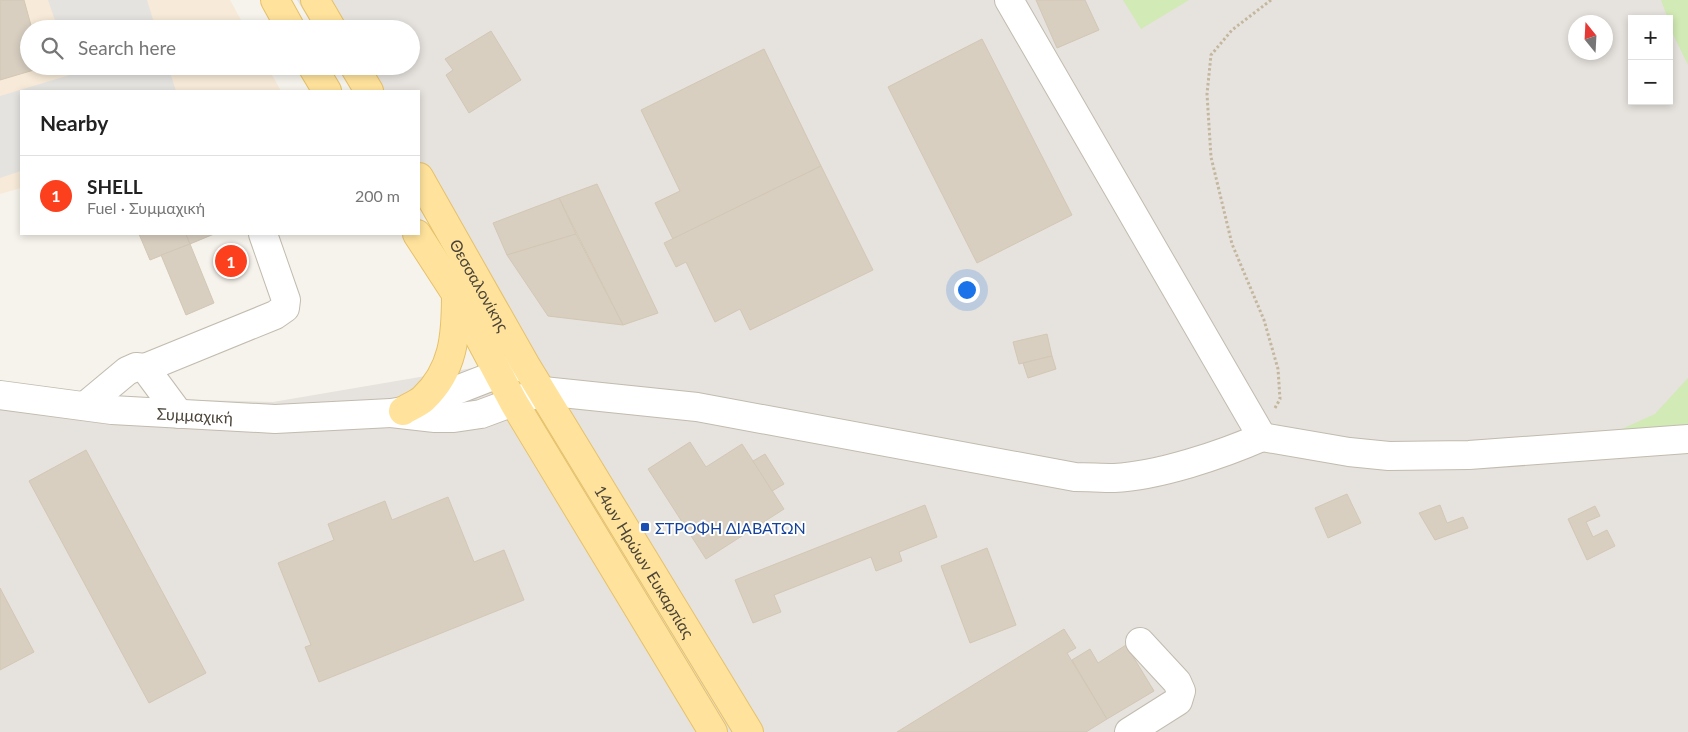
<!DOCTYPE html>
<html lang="en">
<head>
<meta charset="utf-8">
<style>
	body { margin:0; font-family:Lato,sans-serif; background:#f2f2f2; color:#222 }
	.controls { position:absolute; right:15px; top:15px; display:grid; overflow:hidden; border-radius:0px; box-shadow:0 2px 8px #0003 }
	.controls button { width:45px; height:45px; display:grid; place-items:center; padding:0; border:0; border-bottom:1px solid #e0e0e0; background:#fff; color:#222; font:25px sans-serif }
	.compass { position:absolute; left:1568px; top:15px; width:45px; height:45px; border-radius:50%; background:#fff; box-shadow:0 2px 8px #0003; rotate:342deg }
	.you { position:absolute; left:966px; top:289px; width:18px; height:18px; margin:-12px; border:4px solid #fff; border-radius:50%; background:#1a73e8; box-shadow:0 0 0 8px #1a73e833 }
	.badge { display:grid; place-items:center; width:32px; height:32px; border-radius:50%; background:#fc3f1d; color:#fff; font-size:16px; font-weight:700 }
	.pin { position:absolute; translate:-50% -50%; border:2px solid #fff; box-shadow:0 1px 5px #0006 }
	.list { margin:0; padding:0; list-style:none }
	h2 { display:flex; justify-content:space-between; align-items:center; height:65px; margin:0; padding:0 20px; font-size:21px }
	h2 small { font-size:16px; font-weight:400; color:#767676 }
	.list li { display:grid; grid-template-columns:32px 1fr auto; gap:15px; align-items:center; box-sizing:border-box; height:80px; padding:0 20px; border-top:1px solid #e0e0e0 }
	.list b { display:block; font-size:19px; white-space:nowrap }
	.list p { margin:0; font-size:16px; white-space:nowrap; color:#767676 }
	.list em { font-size:16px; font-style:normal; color:#767676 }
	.icon { flex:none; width:28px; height:28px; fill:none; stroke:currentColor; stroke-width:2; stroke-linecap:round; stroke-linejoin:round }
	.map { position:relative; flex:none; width:1688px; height:732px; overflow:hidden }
	.search { position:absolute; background:#fff; box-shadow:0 2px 8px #0003; left:20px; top:20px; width:400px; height:55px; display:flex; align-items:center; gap:12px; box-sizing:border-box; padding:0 18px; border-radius:28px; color:#767676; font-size:19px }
	.panel { position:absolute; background:#fff; box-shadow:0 2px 8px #0003; left:20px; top:90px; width:400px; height:145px; border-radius:0px }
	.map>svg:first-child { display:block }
	.commercial { fill:#f7ead8 }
	.industrial { fill:#e6e2dd; fill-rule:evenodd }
	.green { fill:#d2eab5 }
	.parking { fill:#e5e3e0 }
	.building { fill:#d8cfc1; stroke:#d3c7b4 }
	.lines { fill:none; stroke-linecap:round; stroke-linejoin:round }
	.minor-casing { stroke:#c2bbae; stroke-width:30 }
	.major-casing { stroke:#e6c16a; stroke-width:30 }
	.path { stroke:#c4b79f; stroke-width:3; stroke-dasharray:2.5 2.5; stroke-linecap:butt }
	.minor { stroke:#fff; stroke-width:28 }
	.major { stroke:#ffe39c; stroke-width:28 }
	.transit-dot { fill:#1a4fb4; stroke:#fff; stroke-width:2 }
	.labels { text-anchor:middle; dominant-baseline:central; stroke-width:4; stroke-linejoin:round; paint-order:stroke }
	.street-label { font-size:16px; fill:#4b4439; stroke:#fff }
	.transit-label { font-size:16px; fill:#164399; stroke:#fff; text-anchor:start }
</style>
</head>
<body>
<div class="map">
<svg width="1688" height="732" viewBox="0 0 1688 732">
	<rect width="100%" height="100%" fill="#f6f3ec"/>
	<path class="commercial" d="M0,0H230L246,29H29V66H267L281,91H21V188L0,194Z"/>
	<path class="industrial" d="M297,0H1688V732H0V398H130L273,402L502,363L419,198V91H355L338,66H411V29H315ZM1632,19H1669V101H1632ZM1576,22H1606V52H1576Z"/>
	<g class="green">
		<path d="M1123,0H1189L1141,29Z"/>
		<path d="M1661,0H1688V65L1672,32L1669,19H1668Z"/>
		<path d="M1688,378V437L1584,446L1655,414Z"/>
	</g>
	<g class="parking">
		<path d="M48,0H147L156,29H58Z"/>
		<path d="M71,66H168L176,91H21V171L0,178V96L73,74Z"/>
	</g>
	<g class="building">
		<path d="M0,0H24L32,29H29V66L44,67L0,80Z"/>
		<path d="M1036,0H1085L1099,30L1057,48Z"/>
		<path d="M491,31L521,80L469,113L446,75L453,70L445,59Z"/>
		<path d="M982,39L1072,215L977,263L888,87Z"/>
		<path d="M764,49L821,166L673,239L655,203L680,191L641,110Z"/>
		<path d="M821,166L873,270L750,330L740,309L715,322L686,262L676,267L664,243Z"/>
		<path d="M597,184L658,313L623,325L559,198Z"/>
		<path d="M559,198L576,234L507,255L493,223Z"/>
		<path d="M139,234H186L190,244L150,260Z"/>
		<path d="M186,234H214L190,244Z"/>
		<path d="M576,234L623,325L548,316L507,255Z"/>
		<path d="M190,244L214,303L186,315L161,255Z"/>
		<path d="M1047,334L1052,356L1019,364L1013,342Z"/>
		<path d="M1052,356L1056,369L1028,378L1023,363Z"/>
		<path d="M690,442L706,467L742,444L784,509L706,559L648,469Z"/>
		<path d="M86,450L206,673L149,703L29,481Z"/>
		<path d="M765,454L784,484L772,491L753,461Z"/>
		<path d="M1347,494L1361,523L1328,538L1315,508Z"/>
		<path d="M448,497L474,562L504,550L524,600L319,682L305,647L311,645L278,563L334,540L328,524L385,501L392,520Z"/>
		<path d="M925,505L937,537L899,552L902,561L876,571L871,557L774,595L781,612L753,623L735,580Z"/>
		<path d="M1440,505L1447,523L1463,517L1468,528L1435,540L1419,513Z"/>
		<path d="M1595,506L1600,516L1586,522L1593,537L1607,530L1615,546L1587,560L1568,519Z"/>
		<path d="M987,548L1016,625L970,643L941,566Z"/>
		<path d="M0,588L34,652L0,670Z"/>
		<path d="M1064,629L1076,648L1067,653L1107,719L1086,732H897Z"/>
		<path d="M1126,645L1154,691L1107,719L1072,660L1090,649L1098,663Z"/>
	</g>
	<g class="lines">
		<defs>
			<g id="minor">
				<path d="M145,368L275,315L285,308L286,300L263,234"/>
				<path id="s1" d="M0,395L112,410L275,419L391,413L403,411L521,365"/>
				<path d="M85,406L127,371L136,367L145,368L179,414"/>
				<path d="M391,413L435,418H454L481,414L543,391L697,407L1075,477C1088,477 1101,478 1114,478C1158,476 1221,455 1262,437L1009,0"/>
				<path d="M1262,437L1349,452L1389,456L1469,455L1688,439"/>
				<path d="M1129,732L1178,701L1181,691L1177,682L1140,642"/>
			</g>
			<g id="major">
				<path d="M275,0L291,29"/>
				<path d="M315,0L332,29"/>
				<path d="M312,66L327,91"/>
				<path d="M354,66L369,91"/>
				<path id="s2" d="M419,177L525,364L749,732"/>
				<path d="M417,234L456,294L514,403L713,732"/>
				<path d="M403,411C409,407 417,404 423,399C454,370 456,335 456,295"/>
			</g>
		</defs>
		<use href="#minor" class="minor-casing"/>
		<use href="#major" class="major-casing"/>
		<path class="path" d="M1271,0L1232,30L1211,55L1207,94L1211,157L1232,244L1264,320L1278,369L1280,399L1275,408"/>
		<use href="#minor" class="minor"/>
		<use href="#major" class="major"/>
	</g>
	<rect class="transit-dot" x="640" y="522" width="10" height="10" rx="2.5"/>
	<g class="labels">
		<g class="street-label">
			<text stroke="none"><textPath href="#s2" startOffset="124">Θεσσαλονίκης</textPath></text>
			<text stroke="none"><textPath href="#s1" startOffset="196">Συμμαχική</textPath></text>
			<text stroke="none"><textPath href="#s2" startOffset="446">14ων Ηρώων Ευκαρπίας</textPath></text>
		</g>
		<g class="transit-label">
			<text x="655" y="527">ΣΤΡΟΦΗ ΔΙΑΒΑΤΩΝ</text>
		</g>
	</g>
</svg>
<div class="controls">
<button>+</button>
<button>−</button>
</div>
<svg class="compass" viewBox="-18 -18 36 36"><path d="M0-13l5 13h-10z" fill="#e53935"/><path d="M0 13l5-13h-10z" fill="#767676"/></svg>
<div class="you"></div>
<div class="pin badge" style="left:231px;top:261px">1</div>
<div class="search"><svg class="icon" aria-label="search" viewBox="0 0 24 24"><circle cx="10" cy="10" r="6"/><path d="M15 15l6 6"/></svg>Search here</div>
<section class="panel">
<h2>Nearby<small></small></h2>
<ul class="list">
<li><span class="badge">1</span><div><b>SHELL</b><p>Fuel · Συμμαχική</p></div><em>200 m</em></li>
</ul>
</section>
</div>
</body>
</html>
